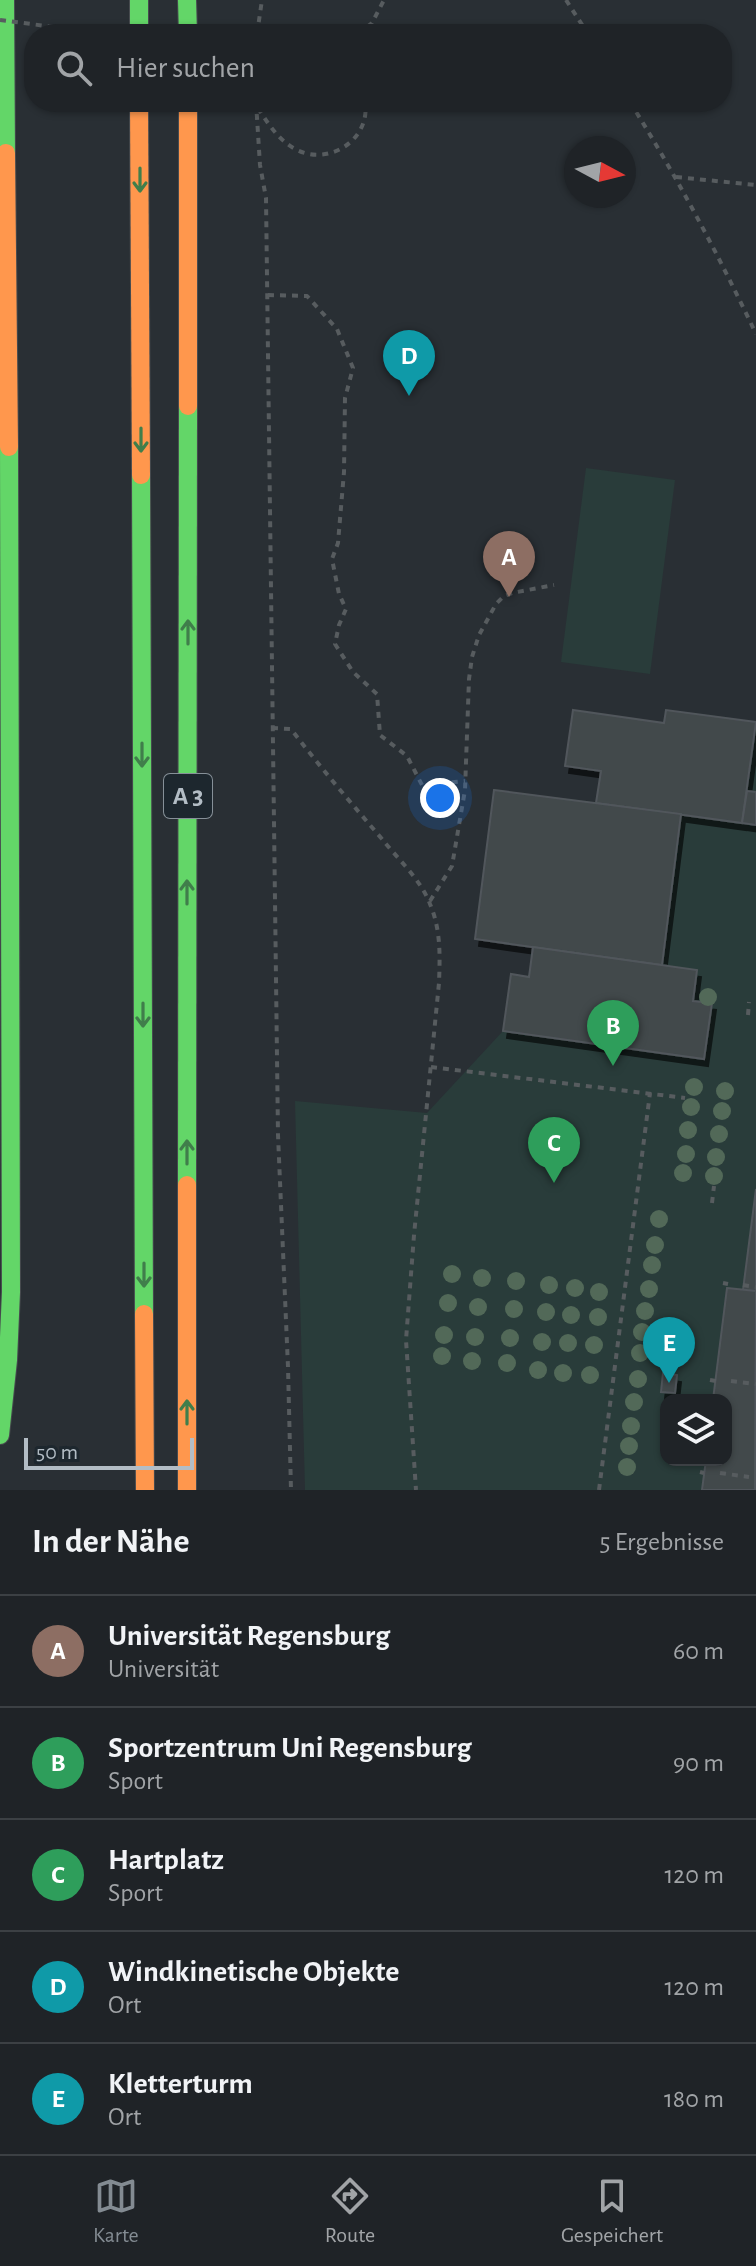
<!DOCTYPE html>
<html lang="de">
<head>
<meta charset="utf-8">
<style>
	body { margin:0; font-family:"Alegreya Sans",sans-serif; background:#272b2f; color:#f1f3f6 }
	.controls { position:absolute; right:24px; bottom:24px; display:grid; overflow:hidden; border-radius:16px; box-shadow:0 2px 6px #0004 }
	.controls button { width:72px; height:72px; display:grid; place-items:center; padding:0; border:0; border-bottom:2px solid #3c4044; background:#1f2327; color:#f1f3f6; font:40px sans-serif }
	.compass { position:absolute; left:564px; top:136px; width:72px; height:72px; border-radius:50%; background:#1f2327; box-shadow:0 2px 6px #0004; rotate:97deg }
	.scale { position:absolute; left:24px; bottom:20px; width:170px; box-sizing:border-box; padding-left:8px; border:4px solid #b3bdc5; border-top:0; font-size:22px; line-height:28px; white-space:nowrap; color:#b3bdc5; -webkit-text-stroke:6px #1d272e; paint-order:stroke }
	.you { position:absolute; left:440px; top:798px; width:28px; height:28px; margin:-20px; border:6px solid #fff; border-radius:50%; background:#1a73e8; box-shadow:0 0 0 12px #1a73e833 }
	.badge { display:grid; place-items:center; width:52px; height:52px; border-radius:50%; background:#838b92; color:#fff; font-size:26px; font-weight:700 }
	.pin { position:absolute; translate:-50% -66px; filter:drop-shadow(0 2px 4px #0008) }
	.pin::after { content:''; position:absolute; top:42px; width:28px; height:24px; background:inherit; clip-path:polygon(0 0,100% 0,50% 100%) }
	.list { margin:0; padding:0; list-style:none }
	h2 { display:flex; justify-content:space-between; align-items:center; height:104px; margin:0; padding:0 32px; font-size:34px }
	h2 small { font-size:26px; font-weight:400; color:#a1a4a7 }
	.list li { display:grid; grid-template-columns:52px 1fr auto; gap:24px; align-items:center; box-sizing:border-box; height:112px; padding:0 32px; border-top:2px solid #3c4044 }
	.list b { display:block; font-size:30px; white-space:nowrap }
	.list p { margin:0; font-size:26px; white-space:nowrap; color:#a1a4a7 }
	.list em { font-size:26px; font-style:normal; color:#a1a4a7 }
	.icon { flex:none; width:44px; height:44px; fill:none; stroke:currentColor; stroke-width:2; stroke-linecap:round; stroke-linejoin:round }
	.map { position:relative; flex:none; width:756px; height:1490px; overflow:hidden }
	.search { position:absolute; background:#1f2327; box-shadow:0 2px 6px #0004; left:24px; right:24px; top:24px; height:88px; display:flex; align-items:center; gap:20px; box-sizing:border-box; padding:0 28px; border-radius:32px; color:#a1a4a7; font-size:30px }
	.sheet { height:664px; background:#1f2327 }
	nav { display:flex; justify-content:space-around; align-items:center; box-sizing:border-box; height:112px; border-top:2px solid #3c4044; background:#1f2327; font-size:22px; color:#a1a4a7 }
	nav a { display:grid; justify-items:center; gap:4px }
	nav .on { color:#838b92 }
	.map>svg:first-child { display:block }
	.park { fill:#293c3a; fill-rule:evenodd }
	.building { fill:#42484c; stroke:#51575b; stroke-width:2; filter:url(#shadow) }
	.lines { fill:none; stroke-linecap:round; stroke-linejoin:round }
	.fast-casing { stroke:#474b4f; stroke-width:20 }
	.slow-casing { stroke:#474b4f; stroke-width:20 }
	.path { stroke:#575c5f; stroke-width:4; stroke-dasharray:6 6; stroke-linecap:butt }
	.fast { stroke:#63d668; stroke-width:18 }
	.slow { stroke:#ff974d; stroke-width:18 }
	.path-bridge { stroke:#575c5f; stroke-width:4; stroke-dasharray:6 6; stroke-linecap:butt }
	.tree { fill:#526958 }
	.oneway { stroke:#407e4b }
	.labels { text-anchor:middle; dominant-baseline:central; stroke-width:6; stroke-linejoin:round; paint-order:stroke }
	.shield { fill:#1d272e; stroke:#869098; stroke-width:2 }
	.shield-label { font-size:26px; font-weight:bold; fill:#b3bdc5 }
</style>
</head>
<body>
<div class="map">
<svg width="756" height="1490" viewBox="0 0 756 1490">
	<defs>
		<filter id="shadow"><feDropShadow dx="4" dy="7" stdDeviation="0" flood-color="#0009"/></filter>
	</defs>
	<rect width="100%" height="100%" fill="#292f34"/>
	<g class="park">
		<path d="M586,468L675,480L650,674L561,662Z"/>
		<path d="M573,710L663,723L666,710L756,722V1490H305L295,1101L427,1113L503,1031L511,974L529,977L533,947L475,939L494,790L596,803L601,771ZM666,1400H726V1460H666Z"/>
	</g>
	<g class="building">
		<path d="M573,710L664,723L666,710L756,722L742,823L596,803L601,771L565,766Z"/>
		<path d="M494,790L681,814L662,965L475,939Z"/>
		<path d="M747,791L756,792V825L742,823Z"/>
		<path d="M533,947L697,970L693,1001L712,1003L704,1059L503,1031L511,974L529,977Z"/>
		<path d="M756,1189V1424L748,1490H718L721,1460H726V1422Z"/>
		<path d="M727,1288L756,1291L755,1490H702L706,1460H726V1400H713Z"/>
		<path d="M663,1373L677,1375L675,1393L661,1392Z"/>
	</g>
	<g class="lines">
		<defs>
			<g id="fast">
				<path d="M5,0L6,153"/>
				<path d="M139,0V34"/>
				<path d="M187,0L188,34"/>
				<path d="M141,475L144,1314"/>
				<path d="M187,1185L188,406"/>
				<path d="M0,1435L8,1360L11,1292L9,447"/>
			</g>
			<g id="slow">
				<path d="M139,102L141,475"/>
				<path d="M6,153L9,447"/>
				<path d="M188,406V102"/>
				<path d="M144,1314L145,1490"/>
				<path d="M187,1490V1185"/>
			</g>
		</defs>
		<use href="#fast" class="fast-casing"/>
		<use href="#slow" class="slow-casing"/>
		<g class="path">
			<path d="M566,0L588,34"/>
			<path d="M257,34L262,0"/>
			<path d="M358,34L372,23L384,0"/>
			<path d="M256,102L260,165L266,198L278,1135L288,1367L291,1490"/>
			<path d="M630,102C677,177 718,254 756,334"/>
			<path d="M258,108C269,125 279,141 297,150C330,166 371,139 365,102"/>
			<path d="M676,177L756,185"/>
			<path d="M268,295L307,296L337,329L353,368L345,398L344,472L338,543L332,559L339,594L346,609L339,625L335,644L353,672L377,694L380,735L407,756L422,785L465,781"/>
			<path d="M272,728L291,729C320,767 351,803 382,839C398,859 421,880 430,904C441,930 440,956 439,983L414,1235L406,1340L416,1490"/>
			<path d="M430,901L452,866L465,790L469,679L472,657L479,635L496,604L504,596L512,593L554,585"/>
			<path d="M748,1015L749,1002"/>
			<path d="M431,1067L685,1098"/>
			<path d="M712,1203L714,1186"/>
			<path d="M723,1283L728,1284"/>
			<path d="M743,1285L756,1287"/>
			<path d="M710,1380L716,1381"/>
			<path d="M731,1381L756,1384"/>
			<path d="M700,1472L704,1473"/>
			<path d="M720,1473L749,1477"/>
			<path d="M599,1490L650,1093"/>
		</g>
		<use href="#fast" class="fast"/>
		<use href="#slow" class="slow"/>
		<path class="path-bridge" d="M0,20L108,34"/>
	</g>
	<g class="tree">
		<circle cx="708" cy="997" r="9"/>
		<circle cx="694" cy="1087" r="9"/>
		<circle cx="725" cy="1091" r="9"/>
		<circle cx="691" cy="1107" r="9"/>
		<circle cx="722" cy="1111" r="9"/>
		<circle cx="688" cy="1130" r="9"/>
		<circle cx="719" cy="1134" r="9"/>
		<circle cx="686" cy="1154" r="9"/>
		<circle cx="716" cy="1157" r="9"/>
		<circle cx="683" cy="1173" r="9"/>
		<circle cx="714" cy="1176" r="9"/>
		<circle cx="659" cy="1219" r="9"/>
		<circle cx="655" cy="1245" r="9"/>
		<circle cx="652" cy="1265" r="9"/>
		<circle cx="452" cy="1274" r="9"/>
		<circle cx="482" cy="1278" r="9"/>
		<circle cx="516" cy="1281" r="9"/>
		<circle cx="549" cy="1285" r="9"/>
		<circle cx="575" cy="1288" r="9"/>
		<circle cx="649" cy="1289" r="9"/>
		<circle cx="599" cy="1292" r="9"/>
		<circle cx="448" cy="1303" r="9"/>
		<circle cx="478" cy="1307" r="9"/>
		<circle cx="514" cy="1309" r="9"/>
		<circle cx="645" cy="1311" r="9"/>
		<circle cx="546" cy="1312" r="9"/>
		<circle cx="571" cy="1315" r="9"/>
		<circle cx="598" cy="1317" r="9"/>
		<circle cx="642" cy="1332" r="9"/>
		<circle cx="444" cy="1335" r="9"/>
		<circle cx="475" cy="1337" r="9"/>
		<circle cx="510" cy="1338" r="9"/>
		<circle cx="542" cy="1342" r="9"/>
		<circle cx="568" cy="1343" r="9"/>
		<circle cx="594" cy="1345" r="9"/>
		<circle cx="640" cy="1353" r="9"/>
		<circle cx="442" cy="1356" r="9"/>
		<circle cx="472" cy="1361" r="9"/>
		<circle cx="507" cy="1363" r="9"/>
		<circle cx="538" cy="1370" r="9"/>
		<circle cx="563" cy="1373" r="9"/>
		<circle cx="590" cy="1375" r="9"/>
		<circle cx="638" cy="1379" r="9"/>
		<circle cx="634" cy="1402" r="9"/>
		<circle cx="631" cy="1426" r="9"/>
		<circle cx="629" cy="1446" r="9"/>
		<circle cx="627" cy="1467" r="9"/>
	</g>
	<defs><path id="oneway-shaft" d="M-6 0H5M1.5-3L5.5 0L1.5 3" fill="none" stroke-width="1.6" stroke-linecap="round" stroke-linejoin="round" transform="scale(2)"/></defs>
	<g class="oneway">
		<use href="#oneway-shaft" transform="translate(140 180) rotate(90)"/>
		<use href="#oneway-shaft" transform="translate(141 440) rotate(90)"/>
		<use href="#oneway-shaft" transform="translate(188 632) rotate(-90)"/>
		<use href="#oneway-shaft" transform="translate(142 755) rotate(90)"/>
		<use href="#oneway-shaft" transform="translate(187 892) rotate(-90)"/>
		<use href="#oneway-shaft" transform="translate(143 1015) rotate(90)"/>
		<use href="#oneway-shaft" transform="translate(187 1152) rotate(-90)"/>
		<use href="#oneway-shaft" transform="translate(144 1275) rotate(90)"/>
		<use href="#oneway-shaft" transform="translate(187 1412) rotate(-90)"/>
	</g>
	<g class="labels">
		<rect class="shield" x="164" y="774" width="48" height="44" rx="6"/>
		<g class="shield-label">
			<text x="188" y="796">A 3</text>
		</g>
	</g>
</svg>
<div class="controls">
<button><svg class="icon" aria-label="layers" viewBox="0 0 24 24"><path d="M12 4l9 5-9 5-9-5zM3 14l9 5 9-5"/></svg></button>
</div>
<svg class="compass" viewBox="-18 -18 36 36"><path d="M0-13l5 13h-10z" fill="#e53935"/><path d="M0 13l5-13h-10z" fill="#a1a4a7"/></svg>
<div class="scale">50 m</div>
<div class="you"></div>
<div class="pin badge" style="left:509px;top:597px;background:#8d6e63">A</div>
<div class="pin badge" style="left:613px;top:1066px;background:#2e9e5b">B</div>
<div class="pin badge" style="left:554px;top:1183px;background:#2e9e5b">C</div>
<div class="pin badge" style="left:409px;top:396px;background:#0f9aa8">D</div>
<div class="pin badge" style="left:669px;top:1383px;background:#0f9aa8">E</div>
<div class="search"><svg class="icon" aria-label="search" viewBox="0 0 24 24"><circle cx="10" cy="10" r="6"/><path d="M15 15l6 6"/></svg>Hier suchen</div>
</div>
<section class="sheet">
<h2>In der Nähe<small>5 Ergebnisse</small></h2>
<ul class="list">
<li><span class="badge" style="background:#8d6e63">A</span><div><b>Universität Regensburg</b><p>Universität</p></div><em>60 m</em></li>
<li><span class="badge" style="background:#2e9e5b">B</span><div><b>Sportzentrum Uni Regensburg</b><p>Sport</p></div><em>90 m</em></li>
<li><span class="badge" style="background:#2e9e5b">C</span><div><b>Hartplatz</b><p>Sport</p></div><em>120 m</em></li>
<li><span class="badge" style="background:#0f9aa8">D</span><div><b>Windkinetische Objekte</b><p>Ort</p></div><em>120 m</em></li>
<li><span class="badge" style="background:#0f9aa8">E</span><div><b>Kletterturm</b><p>Ort</p></div><em>180 m</em></li>
</ul>
</section>
<nav>
<a class="on"><svg class="icon" aria-label="map" viewBox="0 0 24 24"><path d="M3 6l6-2 6 2 6-2v14l-6 2-6-2-6 2zM9 4v14M15 6v14"/></svg>Karte</a>
<a><svg class="icon" aria-label="directions" viewBox="0 0 24 24"><path d="M12 3l9 9-9 9-9-9zM9 14v-3h6M13 9l2 2-2 2"/></svg>Route</a>
<a><svg class="icon" aria-label="saved" viewBox="0 0 24 24"><path d="M7 4h10v16l-5-4-5 4z"/></svg>Gespeichert</a>
</nav>
</body>
</html>
